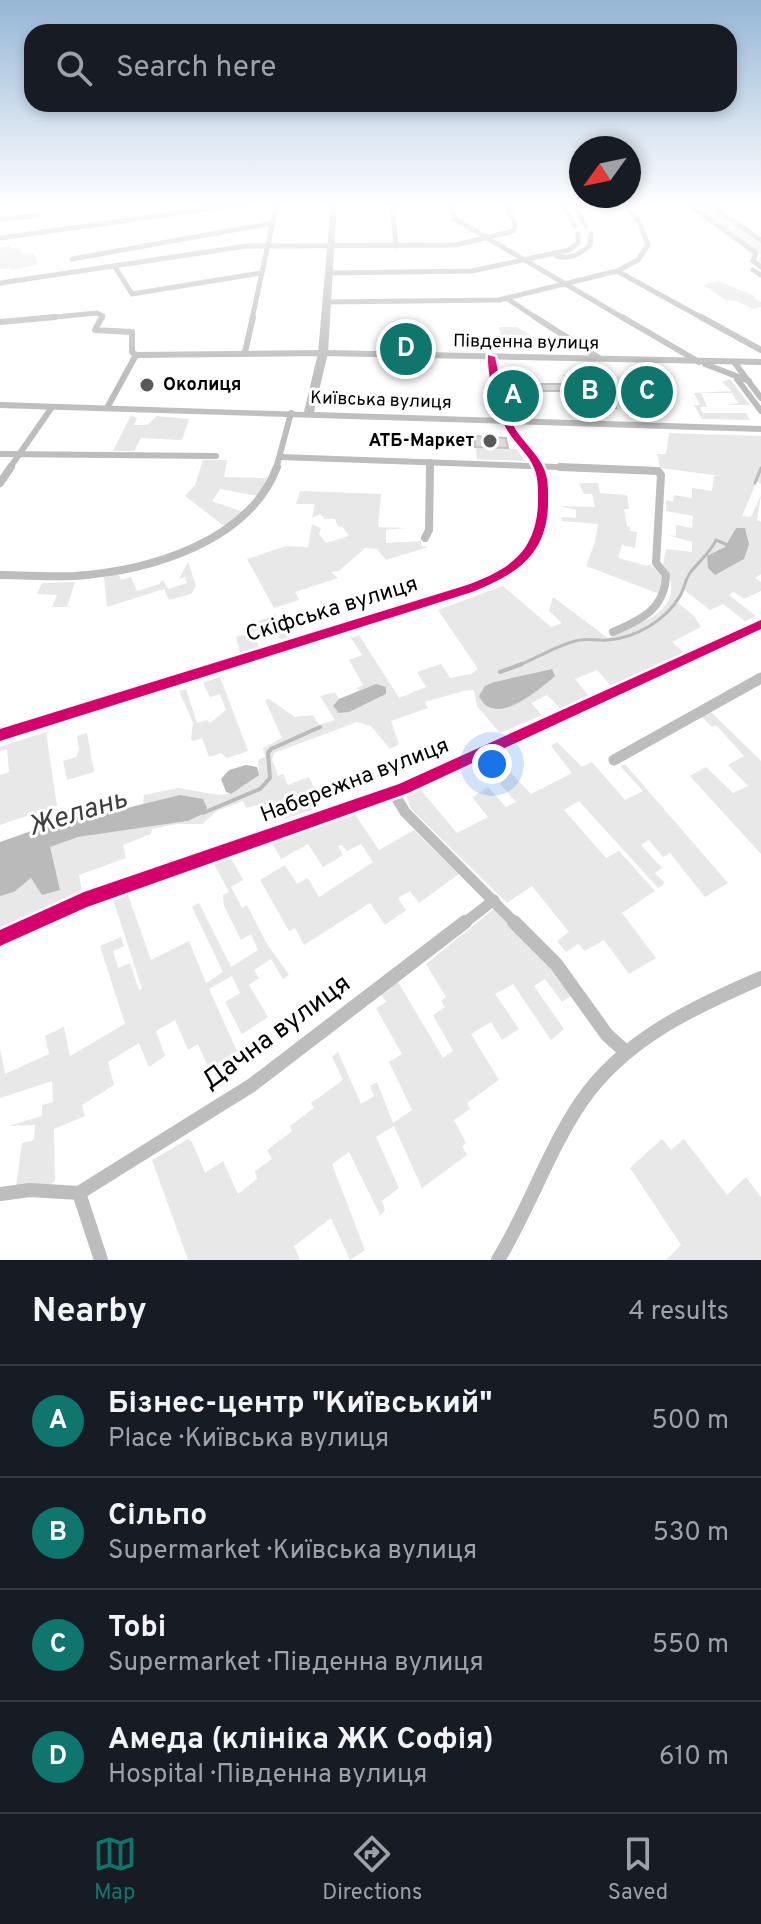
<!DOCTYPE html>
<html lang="en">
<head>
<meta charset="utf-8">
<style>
	body { margin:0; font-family:Overpass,sans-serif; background:#242831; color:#f1f3f6 }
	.compass { position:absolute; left:569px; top:136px; width:72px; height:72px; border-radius:50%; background:#171b24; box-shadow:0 4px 12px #0003; rotate:237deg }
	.you { position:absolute; left:492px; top:764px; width:28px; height:28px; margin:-20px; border:6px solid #fff; border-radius:50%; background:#1a73e8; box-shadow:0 0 0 12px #1a73e833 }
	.badge { display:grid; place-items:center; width:52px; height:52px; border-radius:50%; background:#0f766e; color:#fff; font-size:26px; font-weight:700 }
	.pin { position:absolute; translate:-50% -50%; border:4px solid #fff; box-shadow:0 2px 8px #0006 }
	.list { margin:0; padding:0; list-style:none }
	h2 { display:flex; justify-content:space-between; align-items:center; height:104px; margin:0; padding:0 32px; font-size:34px }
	h2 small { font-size:26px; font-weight:400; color:#9ea1a6 }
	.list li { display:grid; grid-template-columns:52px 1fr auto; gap:24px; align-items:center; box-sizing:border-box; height:112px; padding:0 32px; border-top:2px solid #363941 }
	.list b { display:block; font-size:30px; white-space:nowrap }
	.list p { margin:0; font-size:26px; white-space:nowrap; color:#9ea1a6 }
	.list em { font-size:26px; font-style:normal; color:#9ea1a6 }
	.icon { flex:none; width:44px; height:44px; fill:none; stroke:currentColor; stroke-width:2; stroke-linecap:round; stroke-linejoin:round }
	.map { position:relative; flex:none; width:761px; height:1260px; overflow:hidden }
	.search { position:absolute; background:#171b24; box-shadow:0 4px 12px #0003; left:24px; right:24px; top:24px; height:88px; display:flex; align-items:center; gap:20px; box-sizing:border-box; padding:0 28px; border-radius:24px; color:#9ea1a6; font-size:30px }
	.sheet { height:552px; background:#171b24 }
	nav { display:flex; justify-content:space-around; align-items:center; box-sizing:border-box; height:112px; border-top:2px solid #363941; background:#171b24; font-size:22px; color:#9ea1a6 }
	nav a { display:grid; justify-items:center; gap:4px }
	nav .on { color:#0f766e }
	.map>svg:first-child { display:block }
	.green { fill:#e8e8e8; fill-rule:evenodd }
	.water { fill:#bababa }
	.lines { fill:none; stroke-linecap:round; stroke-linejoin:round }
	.stream-far1 { stroke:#bababa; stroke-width:3 }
	.stream { stroke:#bababa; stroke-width:4 }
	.building { fill:#dcdcdc; stroke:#c4c4c4; stroke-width:2 }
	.street-far4 { stroke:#bdbdbd; stroke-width:5 }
	.street-far3 { stroke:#bdbdbd; stroke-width:6 }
	.street-far2 { stroke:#bdbdbd; stroke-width:8 }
	.street-far1 { stroke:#bdbdbd; stroke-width:11 }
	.street { stroke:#bdbdbd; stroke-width:14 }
	.secondary { fill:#bfbfbf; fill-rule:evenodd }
	.cycleway-casing { stroke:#fff; stroke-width:5 }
	.cycleway { fill:#d6006c; fill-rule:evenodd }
	.poi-dot { fill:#595959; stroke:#fff; stroke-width:3 }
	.labels { text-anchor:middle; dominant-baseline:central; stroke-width:6; stroke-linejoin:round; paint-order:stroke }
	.far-street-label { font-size:18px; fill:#000; stroke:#fff }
	.far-poi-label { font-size:18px; font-weight:bold; fill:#000; stroke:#fff; text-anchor:start }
	.street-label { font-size:22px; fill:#000; stroke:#fff }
	.near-street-label { font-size:26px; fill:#000; stroke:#fff }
	.near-water-label { font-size:28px; font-style:italic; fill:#3e3e3e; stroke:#fff }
</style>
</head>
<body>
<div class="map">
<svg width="761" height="1260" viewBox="0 0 761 1260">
	<rect width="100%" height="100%" fill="#fff"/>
	<g class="green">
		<path d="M689,203H703L761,242V265L757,261L761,256L759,253Z"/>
		<path d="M10,246V249L20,247L22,254L34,253L38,265L11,270L10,268L0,269V247Z"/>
		<path d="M718,281L755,296L754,298L761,302V307L754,309L736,301L726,300L703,285Z"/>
		<path d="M499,327H517L545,344L503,345Z"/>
		<path d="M730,379L750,405H727L738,403L732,393H701L707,407H700L703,413H746L750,420L702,419L694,405H700L694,393L732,391L722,382Z"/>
		<path d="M131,415L137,418L134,425H147L157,416L189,419L182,440L141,438L134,451H113Z"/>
		<path d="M669,433L761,436V484L757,481L742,516L751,517L761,495L757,520L761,522V574L755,578L761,582V591L744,599L734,592L729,595L756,616L745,621L723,604L710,610L684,590L678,603L694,616L701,627L672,642L687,655L614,689L597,670L575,679L592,700L565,713L547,695L531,703L542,715L500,733L477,706L474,690L463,691L425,702L428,708L391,721L399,744L390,749L371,726L357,722L274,753L272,759L278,776L283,774L288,785L309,777L318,796L310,799L314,809L285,819L281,811L263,818L257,805L246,808L243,801L217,811L202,824H177L152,829L151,834L123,845L126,858L79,875L83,897L0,935V896L14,892L31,878L49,847L78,837L188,821L205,813L180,795L143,805L144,795L178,788L219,795L231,794L259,770L258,760L265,757L263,748L282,738L265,700L269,699L295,717L313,715L319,725L335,720L320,696L335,692L339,699L333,706L349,712L386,694L377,684L359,691L357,688L363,685L349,660L362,655L351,638L359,635L399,698L426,687L417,672L441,664L450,678L471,674L478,669L438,610L503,586L551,627L562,623L549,611L553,597L608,638C618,636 621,631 630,627C660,616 685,599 663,565L666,549L692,552V542L668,535L676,536V525L692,528L693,516L666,511V500L673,502L674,495L692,498V488L712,491L714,476H721L660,468L657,454H666ZM551,669C534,696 524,704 492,709L494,682Z"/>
		<path d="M476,447L516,449L526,461L440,458L477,459Z"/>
		<path d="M203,460H227L224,477L267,478L258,496L220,489L212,501L246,513L224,526L185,496L195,485Z"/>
		<path d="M579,483H598L600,493L627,495L629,509H624L627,526L630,527V531L637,532L635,548L622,545L618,558L648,566L649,564L663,576L660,594L586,566L595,542L598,524L562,521V517L576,518V510L560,506L595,507L592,494H584Z"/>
		<path d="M300,491L381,494L378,527L406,528L386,530V543L421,541L422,546L428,547L386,560L377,549L365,548L339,571L331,572L338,578L295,592L299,600L274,608L247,559L286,546L308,547L312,524L321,528L319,534L326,543L349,536L342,526L338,527L335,519H325L320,514L312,518L315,504H296Z"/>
		<path d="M188,562L196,586L191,594L169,600L164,589L107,607L104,577L118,573L121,580L131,577L137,591L159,584L163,580L168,589L187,583L185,577L179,579Z"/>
		<path d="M75,582L67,607H52L57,595L37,594L42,583Z"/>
		<path d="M275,614L289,638L281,640L273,625L253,632L259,647L240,653L236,637L245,634L243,629Z"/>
		<path d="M220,677L248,751L227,758L221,753L209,757L202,738L193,741L191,739L193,723L179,691L186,689L197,723L207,720L210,723L226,710L220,694L210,697L203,683Z"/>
		<path d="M710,711L761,761V854L690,776L706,767L733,793L748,786L728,765L744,756L716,725L712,727L701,716Z"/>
		<path d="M46,732L57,806L0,825V775L9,772L7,749L0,751V747Z"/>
		<path d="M87,733L94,772L67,780L63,761L76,757L79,750L77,736Z"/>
		<path d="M557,742L582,767L592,762L625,800L643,791L620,766L625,764L728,883L705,897L670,853L663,857L649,840L641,845L662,868L655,873L665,883L658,888L579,801L564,810L606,858L619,851L655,891L622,913L656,958L629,974L604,940L585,951L578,944L566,952L557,941L569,932L532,886L507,903L412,810L406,796L420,789L457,833L488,817L472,797L488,787L506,807L516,802L495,778L508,770L531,794L572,773L551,746Z"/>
		<path d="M354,813L379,850L414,830L459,874L419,903L410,891L398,898L406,910L385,925L370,903L304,945L295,928L289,931L260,880L285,865L297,884L308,878L319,897L373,862L361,844L347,851L342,845L338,846L343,855L323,867L308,844L281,859L271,841Z"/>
		<path d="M230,856L243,880L231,887L242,908L247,905L267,944L289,975L283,979L271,959L254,970L259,978L249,985L268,1017L242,1034L225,1002L240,993L232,976L209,989L237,1051L209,1069L198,1044L188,1050L175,1020L156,1031L165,1056L149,1067L139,1043L108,1062L114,1085L82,1105L85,1116L54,1129L55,1181L50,1185L16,1187L22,1143L34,1140L35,1125L8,1126L42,1116V1105L53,1102L52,1081L0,1098V1048L5,1074L49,1054L45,1036L64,1027L70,1056L125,1024L100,946L121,937L124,946L113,951L118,968L130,963L139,990L142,989L112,896L127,892L151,960L189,941L206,983L223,972L192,907L199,903L231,967L258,950L251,934L241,940L224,906L223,895L229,892L213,862Z"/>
		<path d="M495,908L555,971L572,995L562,1002L545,979L534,986L564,1029L551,1040L513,984L495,994L519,1029L502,1040L491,1022L471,1034L499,1080L467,1103L470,1109L454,1120L466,1143L462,1146L467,1155L422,1188L394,1126L376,1137L399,1188L382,1201L385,1210L380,1215L349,1152L332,1164L365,1250L350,1260L331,1218L294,1246L300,1260H188L152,1160L188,1139L192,1142L205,1173L223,1161L238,1194L257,1179L255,1171L272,1159L267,1150L292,1131L290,1126L314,1108L311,1103L343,1080L332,1057L338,1052L361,1104L374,1096L370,1086L377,1082L393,1123L412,1110L389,1062L402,1054L376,1008L386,1002L381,994L398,982L443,1058L453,1051L433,1015L445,1007L441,1001L446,997L426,964Z"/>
		<path d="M662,1139L671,1150L684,1139L727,1195L746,1177L761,1197V1260H666L681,1245L630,1168Z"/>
	</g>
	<g class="water">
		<path d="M736,528H745L749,544L744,559L715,575L708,568L707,556L725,547Z"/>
		<path d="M552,669L555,676C539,690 494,729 479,696L485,686L494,682Z"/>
		<path d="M376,684L386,687V694L349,712L339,713L333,706L339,699Z"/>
		<path d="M246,765L257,767L259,775L231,794L226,792L221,779L229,770Z"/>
		<path d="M180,795L203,799L207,808L205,813L188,821L78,837L50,847L60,890L42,895L31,878L14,892L0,896V842L71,817H90Z"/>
	</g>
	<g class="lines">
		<g class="stream-far1">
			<path d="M755,483L761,468"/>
			<path d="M516,666C537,659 551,648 572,642C586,637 595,641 608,640C636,638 666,620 680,596C684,589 685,580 690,573C698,562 711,552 716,540L730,546"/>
		</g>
		<g class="stream">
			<path d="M500,672L522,664"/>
			<path d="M203,813L260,789L270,778L268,753L271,749L320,727"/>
		</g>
	</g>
	<g class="building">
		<path d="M601,375L616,408H578L571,391H518L520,401H508L505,384H568L565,376Z"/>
		<path d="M474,436L506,438L508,448L475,447Z"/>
	</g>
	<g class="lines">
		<g class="street-far4">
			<path d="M392,203L396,246"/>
			<path d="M449,203L455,219L625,319"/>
			<path d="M562,203L575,226"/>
			<path d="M573,203L586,226"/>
			<path d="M687,203L756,253L753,261L761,267"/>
			<path d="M707,203L761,240"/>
			<path d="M0,204L17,203"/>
			<path d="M0,219L37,216"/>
			<path d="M0,238L251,203"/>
			<path d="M556,256C570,260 580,254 590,245L591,234"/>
			<path d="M72,259L273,223"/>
			<path d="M115,267L132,294L261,273"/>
			<path d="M753,270L761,275"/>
			<path d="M617,271L704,319"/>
			<path d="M329,273L472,271L569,250L578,243V234"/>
			<path d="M0,283L247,246L455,245L514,231L515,224L505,203"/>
			<path d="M506,298L538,319"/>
			<path d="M326,302L499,300L617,271L638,260L648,245L639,222L623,203"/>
			<path d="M34,319L97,313L103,316L101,319"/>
			<path d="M252,319L277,203"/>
		</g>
		<g class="street-far3">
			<path d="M102,317L95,330L132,332V352L136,355"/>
			<path d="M535,317L599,358"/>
			<path d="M622,317L699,362"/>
			<path d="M701,317L761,350"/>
			<path d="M0,322L55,317"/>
			<path d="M245,352L253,317"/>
			<path d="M491,357L508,423L540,469"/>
			<path d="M734,362L761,398"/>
			<path d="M705,364L749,381"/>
			<path d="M737,379L761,411"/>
			<path d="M107,408L136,355L323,353L761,362"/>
			<path d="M0,454L216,456"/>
			<path d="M280,457L614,469"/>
			<path d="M9,469L52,407"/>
			<path d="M276,469L291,413"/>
			<path d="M430,469V462"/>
		</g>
		<g class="street-far2">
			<path d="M560,467L658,471L661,475L656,563L666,575C665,609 641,620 613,632"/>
			<path d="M0,483L11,467"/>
			<path d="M425,538L429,530L430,467"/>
			<path d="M0,575C25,575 50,577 74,576C148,571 248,543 277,467"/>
			<path d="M220,666L468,589C523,568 560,531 539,467"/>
			<path d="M669,666L761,624"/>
		</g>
		<g class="street-far1">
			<path d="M0,735L227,664"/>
			<path d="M614,760L761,678"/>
			<path d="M393,792L405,812L516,924"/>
			<path d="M31,924L84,900L403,789L674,664"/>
			<path d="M463,924L494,900"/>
		</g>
		<g class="street">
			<path d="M514,922L556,964L607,1035L626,1052"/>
			<path d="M0,938L36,922"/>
			<path d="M79,1193L252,1085L465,922"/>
			<path d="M79,1193L101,1260"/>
			<path d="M0,1194L30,1190L79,1193"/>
			<path d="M498,1260C529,1209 548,1151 581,1102C624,1039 694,1007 761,978"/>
		</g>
		<path class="secondary" d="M331,203H337L328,353L314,412L761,426V432L0,408V402L304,412L318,353Z"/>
		<defs>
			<g id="cycleway">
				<path d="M488,355L495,357C500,379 503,403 512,423C520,440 537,452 544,469C549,480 548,494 548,506C546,556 515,575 472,592L0,741V729L464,586C506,571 535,555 538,505C538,494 539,479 534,468C529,455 517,445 509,433C497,414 487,376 488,355Z"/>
				<path d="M761,620V629L408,793L87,907L0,946V930L84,892L399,784Z"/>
			</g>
		</defs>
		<use href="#cycleway" class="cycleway-casing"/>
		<use href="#cycleway" class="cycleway"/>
	</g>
	<linearGradient id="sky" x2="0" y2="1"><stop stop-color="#95b6d6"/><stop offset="0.54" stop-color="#fff"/><stop offset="1" stop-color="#fff" stop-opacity="0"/></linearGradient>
	<rect width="761" height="379" fill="url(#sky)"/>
	<g class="poi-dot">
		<circle cx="147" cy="385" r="8"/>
		<circle cx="490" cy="441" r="8"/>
	</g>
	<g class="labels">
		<g class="far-street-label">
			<text transform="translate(526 343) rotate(1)">Південна вулиця</text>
			<text transform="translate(381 401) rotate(2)">Київська вулиця</text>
		</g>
		<g class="far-poi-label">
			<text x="163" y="385">Околиця</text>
			<text x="474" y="441" text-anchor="end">АТБ-Маркет</text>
		</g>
		<g class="street-label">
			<text transform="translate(332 610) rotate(-17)">Скіфська вулиця</text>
			<text transform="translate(355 781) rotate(-21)">Набережна вулиця</text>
		</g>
		<g class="near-street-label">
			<text transform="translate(277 1033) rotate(-36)">Дачна вулиця</text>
		</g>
		<g class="near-water-label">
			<text transform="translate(78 814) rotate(-17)">Желань</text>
		</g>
	</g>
</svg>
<svg class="compass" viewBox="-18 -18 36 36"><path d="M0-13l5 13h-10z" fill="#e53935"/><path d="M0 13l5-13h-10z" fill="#9ea1a6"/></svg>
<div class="you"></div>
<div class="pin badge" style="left:513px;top:396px">A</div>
<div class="pin badge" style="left:590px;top:392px">B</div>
<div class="pin badge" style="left:647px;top:392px">C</div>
<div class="pin badge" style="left:406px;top:349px">D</div>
<div class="search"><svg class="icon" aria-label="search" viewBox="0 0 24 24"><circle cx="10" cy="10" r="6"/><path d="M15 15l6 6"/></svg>Search here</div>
</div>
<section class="sheet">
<h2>Nearby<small>4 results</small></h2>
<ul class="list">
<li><span class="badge">A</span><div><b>Бізнес-центр &quot;Київський&quot;</b><p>Place · Київська вулиця</p></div><em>500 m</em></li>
<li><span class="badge">B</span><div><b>Сільпо</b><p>Supermarket · Київська вулиця</p></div><em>530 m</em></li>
<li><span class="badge">C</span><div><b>Tobi</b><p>Supermarket · Південна вулиця</p></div><em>550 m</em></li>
<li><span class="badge">D</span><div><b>Амеда (клініка ЖК Софія)</b><p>Hospital · Південна вулиця</p></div><em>610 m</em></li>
</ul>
</section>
<nav>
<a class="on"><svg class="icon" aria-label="map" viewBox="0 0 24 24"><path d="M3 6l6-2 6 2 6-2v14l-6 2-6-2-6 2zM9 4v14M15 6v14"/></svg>Map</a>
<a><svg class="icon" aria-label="directions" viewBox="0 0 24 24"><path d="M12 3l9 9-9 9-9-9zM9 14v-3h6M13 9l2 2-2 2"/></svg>Directions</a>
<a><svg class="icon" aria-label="saved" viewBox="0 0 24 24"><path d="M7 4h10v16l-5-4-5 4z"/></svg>Saved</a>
</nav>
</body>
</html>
